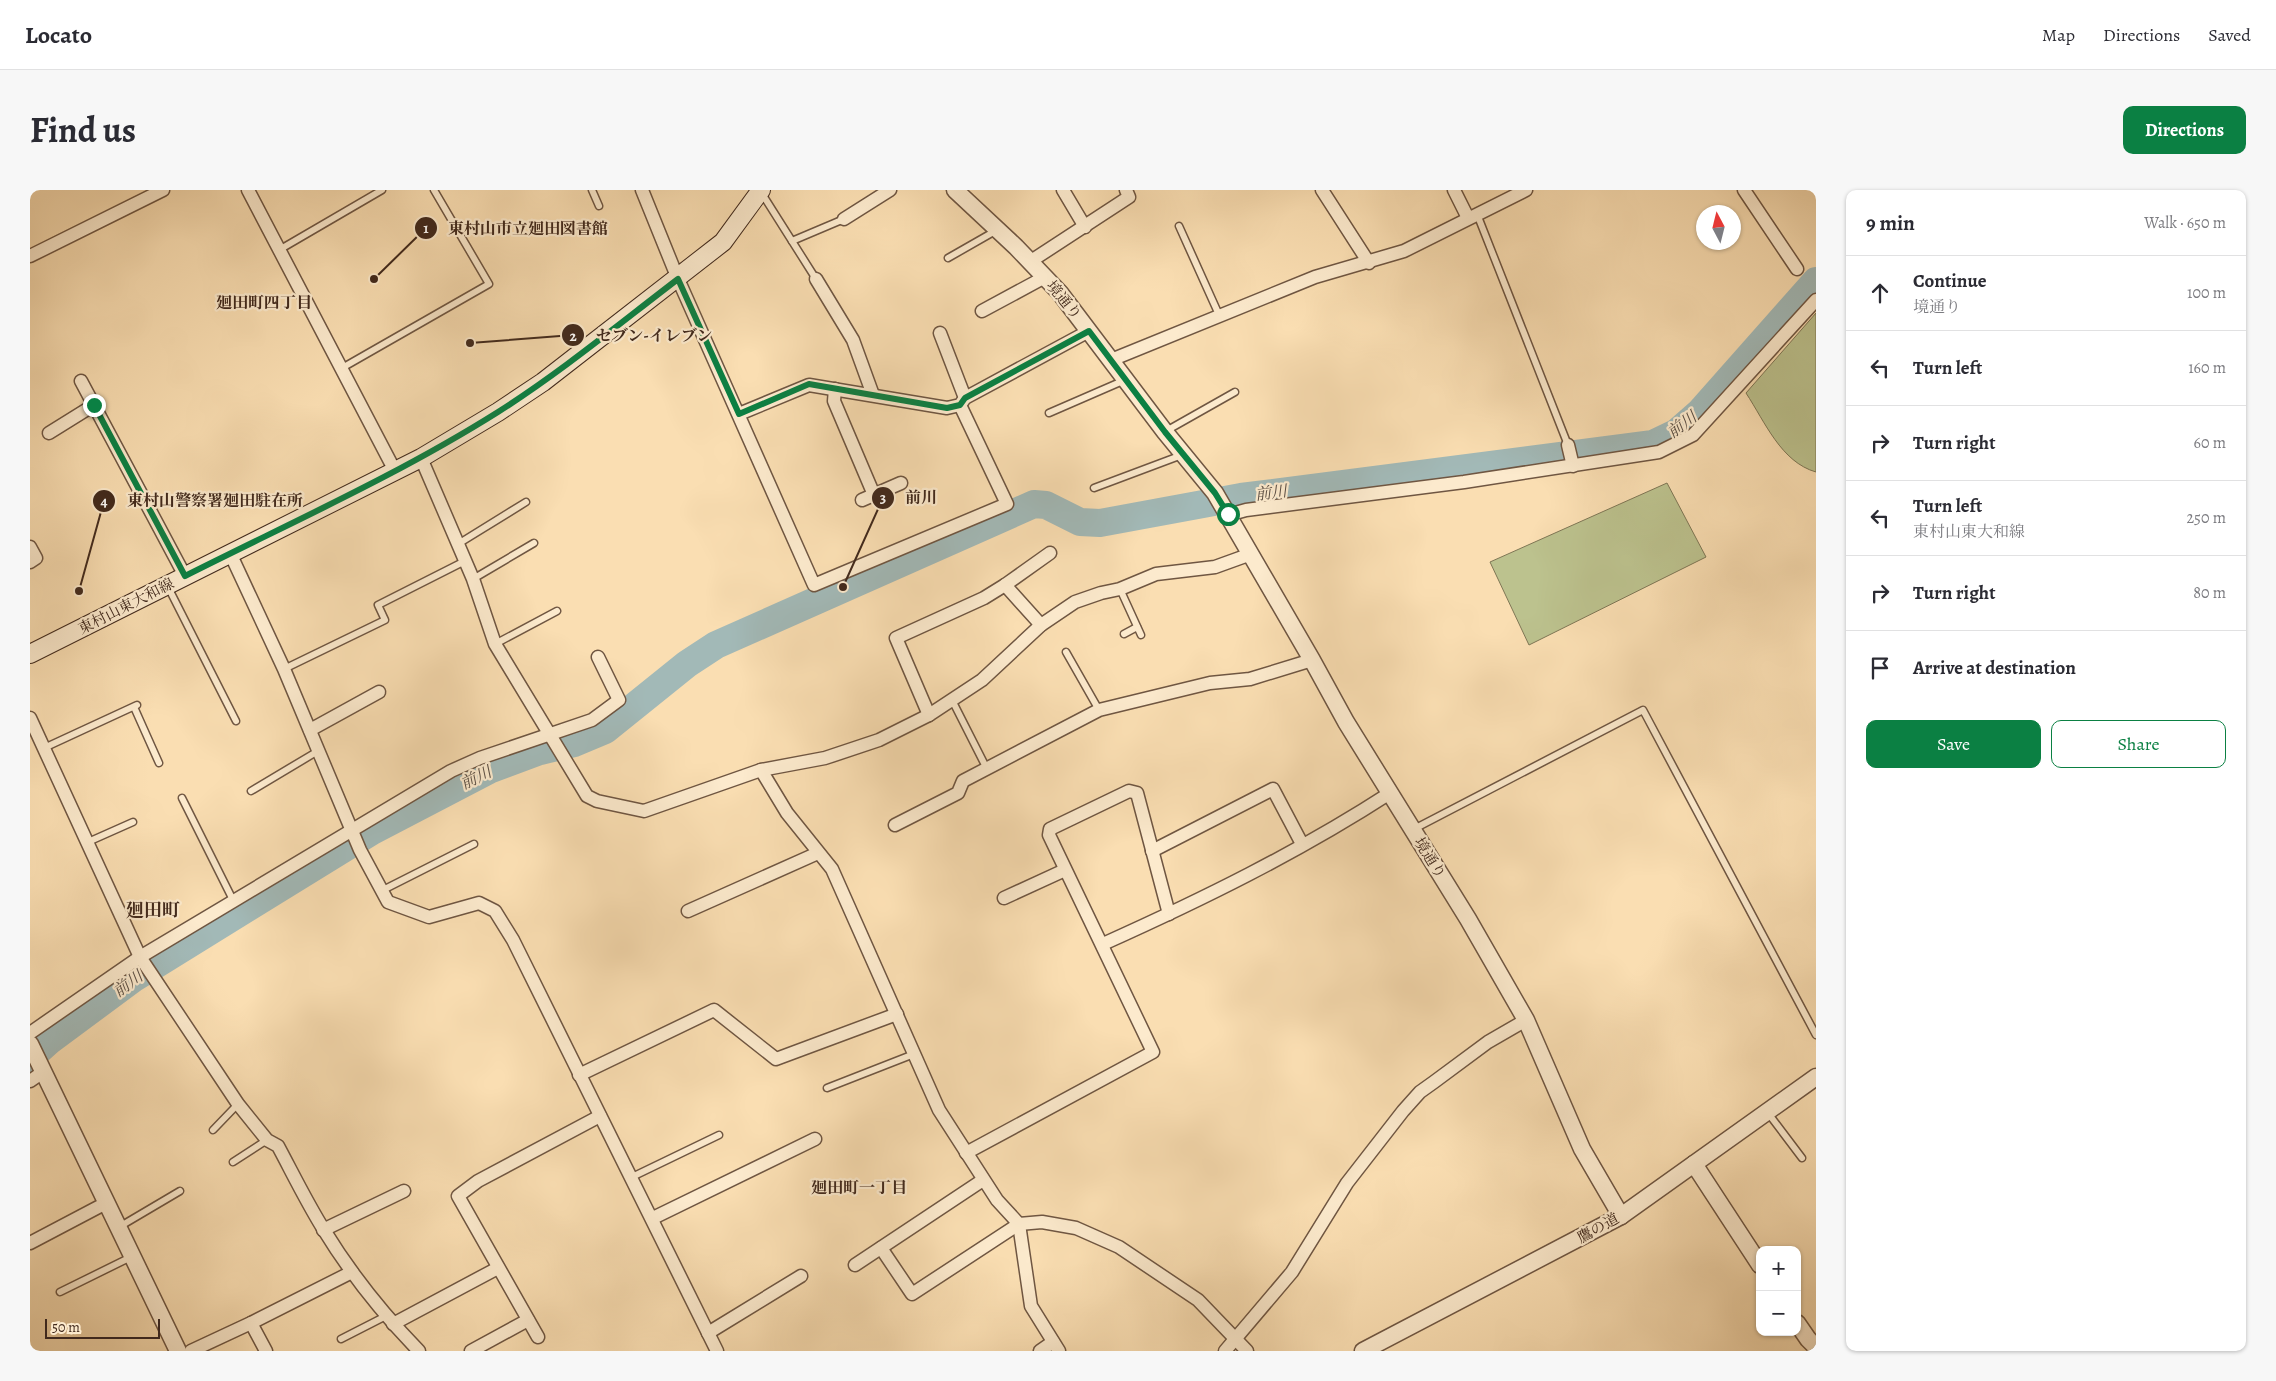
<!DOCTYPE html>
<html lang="en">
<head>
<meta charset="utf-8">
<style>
	body { margin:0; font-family:Alegreya,"Noto Serif JP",serif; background:#f7f7f7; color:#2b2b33 }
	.controls { position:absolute; right:15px; bottom:15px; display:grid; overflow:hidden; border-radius:10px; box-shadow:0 1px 4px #0004 }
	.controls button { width:45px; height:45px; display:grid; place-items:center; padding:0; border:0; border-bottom:1px solid #e1e1e2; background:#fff; color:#2b2b33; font:25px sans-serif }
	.compass { position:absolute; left:1666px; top:15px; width:45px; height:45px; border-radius:50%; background:#fff; box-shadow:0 1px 4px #0004; rotate:353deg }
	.scale { position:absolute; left:15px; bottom:12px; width:115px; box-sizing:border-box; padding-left:5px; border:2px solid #41291c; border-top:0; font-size:14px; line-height:18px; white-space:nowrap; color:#41291c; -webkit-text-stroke:4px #fceacd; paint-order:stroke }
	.stop { position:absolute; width:15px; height:15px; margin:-11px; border:4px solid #0b8043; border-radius:50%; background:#fff }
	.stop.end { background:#0b8043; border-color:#fff; box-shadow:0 1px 5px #0008 }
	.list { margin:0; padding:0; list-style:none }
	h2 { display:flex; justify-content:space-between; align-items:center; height:65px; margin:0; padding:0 20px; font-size:21px }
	h2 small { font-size:16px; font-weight:400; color:#7c7c81 }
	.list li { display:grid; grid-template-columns:32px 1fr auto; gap:15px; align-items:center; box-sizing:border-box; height:75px; padding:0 20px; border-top:1px solid #e1e1e2 }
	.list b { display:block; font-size:19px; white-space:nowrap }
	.list p { margin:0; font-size:16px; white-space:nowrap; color:#7c7c81 }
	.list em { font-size:16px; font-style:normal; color:#7c7c81 }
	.actions { display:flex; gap:10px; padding:15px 20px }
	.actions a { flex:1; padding:11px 0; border:1px solid #0b8043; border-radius:10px; text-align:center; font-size:18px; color:#0b8043 }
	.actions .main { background:#0b8043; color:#fff }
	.icon { flex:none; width:28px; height:28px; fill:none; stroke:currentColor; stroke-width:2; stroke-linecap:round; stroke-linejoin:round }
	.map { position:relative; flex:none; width:1786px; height:1161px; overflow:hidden; border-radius:10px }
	header { display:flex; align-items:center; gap:30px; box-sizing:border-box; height:70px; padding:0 25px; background:#fff; border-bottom:1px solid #e1e1e2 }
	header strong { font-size:24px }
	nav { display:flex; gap:28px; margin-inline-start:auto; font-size:18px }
	.intro { display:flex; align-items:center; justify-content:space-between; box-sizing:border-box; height:120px; padding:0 30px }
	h1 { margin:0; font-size:35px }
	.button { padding:12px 22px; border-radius:10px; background:#0b8043; color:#fff; font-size:18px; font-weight:700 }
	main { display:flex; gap:30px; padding:0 30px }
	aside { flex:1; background:#fff; border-radius:10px; box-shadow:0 1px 4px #0004 }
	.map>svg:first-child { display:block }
	.green { fill:#bcc28e; stroke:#7e7655 }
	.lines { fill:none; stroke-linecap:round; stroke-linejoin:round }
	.river { stroke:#a2b9b7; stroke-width:28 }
	.service-casing { stroke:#6f5642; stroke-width:9 }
	.minor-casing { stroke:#6f5642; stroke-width:15 }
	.tertiary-casing { stroke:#6f5642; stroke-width:19 }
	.secondary-casing { stroke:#41291c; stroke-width:20 }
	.service { stroke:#fceacd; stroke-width:6 }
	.minor { stroke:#fceacd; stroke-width:12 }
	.tertiary { stroke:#fceacd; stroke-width:16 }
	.secondary { stroke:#fceacd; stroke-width:18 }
	.route { stroke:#0b8043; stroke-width:6 }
	.labels { text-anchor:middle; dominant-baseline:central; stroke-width:4.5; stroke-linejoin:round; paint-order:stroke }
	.street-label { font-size:15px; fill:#41291c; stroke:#fceacd }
	.neighbourhood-label { font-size:16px; font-weight:bold; fill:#41291c; stroke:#fceacd }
	.water-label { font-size:16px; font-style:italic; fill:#594d43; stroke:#fceacd }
	.quarter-label { font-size:18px; font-weight:bold; fill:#41291c; stroke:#fceacd }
	.leader { fill:none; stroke:#41291c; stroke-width:2 }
	.callout-dot { fill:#41291c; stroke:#fceacd; stroke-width:2 }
	.mark-label { font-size:15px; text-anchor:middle; font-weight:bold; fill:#fff }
	.callout-label { font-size:16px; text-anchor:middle; font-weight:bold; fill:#41291c; stroke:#fceacd; stroke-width:4.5; stroke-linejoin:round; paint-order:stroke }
</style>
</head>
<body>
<header>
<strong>Locato</strong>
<nav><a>Map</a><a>Directions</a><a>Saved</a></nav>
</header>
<div class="intro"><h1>Find us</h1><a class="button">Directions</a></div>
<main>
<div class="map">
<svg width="1786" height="1161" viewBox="0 0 1786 1161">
	<rect width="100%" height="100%" fill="#fadeb2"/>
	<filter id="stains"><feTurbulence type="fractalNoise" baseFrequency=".004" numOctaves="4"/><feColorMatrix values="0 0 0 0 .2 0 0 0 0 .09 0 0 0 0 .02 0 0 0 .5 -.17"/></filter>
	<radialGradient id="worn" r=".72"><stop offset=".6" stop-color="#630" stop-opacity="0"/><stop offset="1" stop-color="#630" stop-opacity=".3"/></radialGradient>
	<g class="green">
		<path d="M1786,123V282C1751,272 1735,232 1716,203Z"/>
		<path d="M1637,293L1676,367L1499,455L1460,372Z"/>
	</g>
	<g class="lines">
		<path class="river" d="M0,868L19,851L104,788L342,641L459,580L510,561L544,553L575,540L657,474L686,455L1004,314L1016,315L1050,332L1070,333L1211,307L1623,254L1646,243L1670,222L1786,91"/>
		<defs>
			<g id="service">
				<path d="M562,0L569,16"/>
				<path d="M731,2L786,89"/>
				<path d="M1447,24L1538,255"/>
				<path d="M1149,36L1190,127"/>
				<path d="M762,51L814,29"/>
				<path d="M249,60L352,0"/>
				<path d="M918,68L967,40"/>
				<path d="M312,178L459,94L404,0"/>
				<path d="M1019,223L1095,190"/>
				<path d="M1136,241L1205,202"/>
				<path d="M1064,298L1152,265"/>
				<path d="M428,354L496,312"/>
				<path d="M443,389L504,353"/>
				<path d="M138,397L206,531"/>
				<path d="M1090,399L1111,445"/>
				<path d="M1094,444L1107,437"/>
				<path d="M465,454L527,421"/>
				<path d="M1036,462L1069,520"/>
				<path d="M254,479L355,430L348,415L435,371"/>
				<path d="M922,510L957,579"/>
				<path d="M104,517L129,573"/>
				<path d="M14,558L107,515"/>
				<path d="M221,601L288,561"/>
				<path d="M152,608L203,710"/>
				<path d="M1384,639L1613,520L1786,845"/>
				<path d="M58,652L103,632"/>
				<path d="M351,701L444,654"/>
				<path d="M797,898L884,864"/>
				<path d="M1738,923L1772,968"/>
				<path d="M183,940L208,914"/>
				<path d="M203,972L237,950"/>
				<path d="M602,987L689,945"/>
				<path d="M89,1037L150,1001"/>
				<path d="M30,1102L101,1067"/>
				<path d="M311,1149L356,1126"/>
			</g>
			<g id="minor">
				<path d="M218,0L365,281"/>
				<path d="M612,0L648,89L784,395L977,314L930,215"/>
				<path d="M1033,0L1055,37"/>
				<path d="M1292,0L1339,73"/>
				<path d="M1424,0L1438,28"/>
				<path d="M1714,0L1767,79"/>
				<path d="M814,29L860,0"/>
				<path d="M0,66L133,0"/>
				<path d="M1001,71L1099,7L1096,0"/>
				<path d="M786,89L823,150L843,205"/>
				<path d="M952,121L1015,87"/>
				<path d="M910,143L935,208"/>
				<path d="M1081,170L1285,87L1374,61L1496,0"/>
				<path d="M51,191L155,386"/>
				<path d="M805,199L804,211L844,305"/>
				<path d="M709,224L779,195L917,218L930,215L935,208L1059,141"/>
				<path d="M19,243L64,215"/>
				<path d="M1538,255L1543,276"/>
				<path d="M391,268L443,389L465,454L557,606L567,611L614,621L731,580L795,568L849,550L899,525L952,490L1011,435L1045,412L1071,403L1090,399L1126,384L1185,377L1221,364"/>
				<path d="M832,310L871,293"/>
				<path d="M1198,325L1216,320L1434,292L1629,262L1663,245L1786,110"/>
				<path d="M0,357L6,368L0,372"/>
				<path d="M200,363L254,479L330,660L358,712L399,727L449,713L465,721L483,750L687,1161"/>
				<path d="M975,395L1020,363"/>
				<path d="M899,525L866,448L954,408L975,395L1011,435"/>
				<path d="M0,528L110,767L208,914L237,950L248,956C263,984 277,1013 294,1040C321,1084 353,1124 389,1161"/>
				<path d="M280,540L349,502"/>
				<path d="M731,580L757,623L802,679L909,920L967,1010L989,1034L1001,1116L1029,1161"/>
				<path d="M865,635L928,603L933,591L1069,520L1180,493L1220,489L1282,470"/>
				<path d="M1122,661L1243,599L1272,654"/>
				<path d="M974,708L1035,680"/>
				<path d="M658,721L788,663"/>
				<path d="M1073,754C1171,710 1269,662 1360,603"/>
				<path d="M0,843L110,767L421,581L450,568L562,530L589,510L568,467"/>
				<path d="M549,885L684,820L746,869L867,824"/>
				<path d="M0,891L13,882"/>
				<path d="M936,963L1123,862L1019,645L1020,639L1099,601L1107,603L1139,724"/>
				<path d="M623,1028L785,949"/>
				<path d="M293,1040L374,1001"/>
				<path d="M0,1053L76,1013"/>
				<path d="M851,1058L882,1104L989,1034L1012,1032L1046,1038L1089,1057L1168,1110L1217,1161"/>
				<path d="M825,1075L953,990"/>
				<path d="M221,1133L236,1161"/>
				<path d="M363,1134L468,1078"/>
				<path d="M678,1143L771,1086"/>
				<path d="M508,1147L428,1006L448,991L570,926"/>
				<path d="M161,1161L221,1133L322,1082"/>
				<path d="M441,1161L498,1130"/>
				<path d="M1010,1161L1023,1152"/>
				<path d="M1195,1161L1262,1082L1317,993L1373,921L1390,902L1404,892L1458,852L1496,830"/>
			</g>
			<g id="tertiary">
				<path d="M925,0L986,57L1030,103L1135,242L1185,303L1282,470L1316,532L1438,729L1496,830L1552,959L1591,1026"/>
				<path d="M0,854L148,1161"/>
				<path d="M1664,974L1730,1075"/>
				<path d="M1767,1133L1778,1149L1786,1157"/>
				<path d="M1333,1161L1591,1026L1786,887"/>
			</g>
			<path id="secondary" d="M0,464L391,268L468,222L513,192L693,52L731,0"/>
		</defs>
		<use href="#service" class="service-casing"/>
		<use href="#minor" class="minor-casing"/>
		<use href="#tertiary" class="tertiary-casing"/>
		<use href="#secondary" class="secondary-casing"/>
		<use href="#service" class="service"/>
		<use href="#minor" class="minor"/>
		<use href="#tertiary" class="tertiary"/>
		<use href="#secondary" class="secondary"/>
	</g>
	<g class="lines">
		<path class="route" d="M64,215L155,386C260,333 368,285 468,222C531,182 589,134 648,89L709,224L779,194L917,218L930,215L935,208L1059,141L1135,242L1185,303L1198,324"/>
	</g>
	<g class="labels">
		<g class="street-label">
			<text transform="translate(1034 110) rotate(50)">境通り</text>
			<text transform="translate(96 416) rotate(-27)">東村山東大和線</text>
			<text transform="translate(1400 668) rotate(58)">境通り</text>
			<text transform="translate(1568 1038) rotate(-29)">鷹の道</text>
		</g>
		<g class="neighbourhood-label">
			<text x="234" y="113">廻田町四丁目</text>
			<text x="829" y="998">廻田町一丁目</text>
		</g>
		<g class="water-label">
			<text transform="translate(1652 235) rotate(-37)">前川</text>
			<text transform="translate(1241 303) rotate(-7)">前川</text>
			<text transform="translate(446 588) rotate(-26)">前川</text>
			<text transform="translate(98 794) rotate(-36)">前川</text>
		</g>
		<g class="quarter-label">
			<text x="123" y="720">廻田町</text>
		</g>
	</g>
	<path class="leader" d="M344 89L396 38M440 153L543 145M813 397L853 308M49 401L74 311"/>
	<g class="callout-dot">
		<circle cx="344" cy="89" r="5"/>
		<circle cx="440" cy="153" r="5"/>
		<circle cx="813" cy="397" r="5"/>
		<circle cx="49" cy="401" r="5"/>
		<circle cx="396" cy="38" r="12"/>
		<circle cx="543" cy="145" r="12"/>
		<circle cx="853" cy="308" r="12"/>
		<circle cx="74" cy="311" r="12"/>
	</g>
	<g class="mark-label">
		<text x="396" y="43">1</text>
		<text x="543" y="151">2</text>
		<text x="853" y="313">3</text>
		<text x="74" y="316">4</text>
	</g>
	<g class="callout-label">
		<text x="498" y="44">東村山市立廻田図書館</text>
		<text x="624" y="151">セブン-イレブン</text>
		<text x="891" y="313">前川</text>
		<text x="185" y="316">東村山警察署廻田駐在所</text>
	</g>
	<rect width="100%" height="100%" filter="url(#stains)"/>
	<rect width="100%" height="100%" fill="url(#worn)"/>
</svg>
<div class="controls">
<button>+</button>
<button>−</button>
</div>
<svg class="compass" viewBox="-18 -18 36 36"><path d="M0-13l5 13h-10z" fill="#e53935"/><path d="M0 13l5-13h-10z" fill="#7c7c81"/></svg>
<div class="scale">50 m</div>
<div class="stop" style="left:1198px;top:324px"></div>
<div class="stop end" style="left:64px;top:215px"></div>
</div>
<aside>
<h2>9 min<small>Walk · 650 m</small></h2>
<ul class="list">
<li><svg class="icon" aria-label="ahead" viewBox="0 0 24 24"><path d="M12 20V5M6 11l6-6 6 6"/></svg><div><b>Continue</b><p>境通り</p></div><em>100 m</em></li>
<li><svg class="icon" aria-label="left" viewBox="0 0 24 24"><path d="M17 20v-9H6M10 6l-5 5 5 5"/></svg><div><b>Turn left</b></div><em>160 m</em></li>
<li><svg class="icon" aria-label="right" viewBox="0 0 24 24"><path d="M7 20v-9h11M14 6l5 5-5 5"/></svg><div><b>Turn right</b></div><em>60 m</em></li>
<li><svg class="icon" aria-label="left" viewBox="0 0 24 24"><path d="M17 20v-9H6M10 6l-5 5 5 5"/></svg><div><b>Turn left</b><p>東村山東大和線</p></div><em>250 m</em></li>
<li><svg class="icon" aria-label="right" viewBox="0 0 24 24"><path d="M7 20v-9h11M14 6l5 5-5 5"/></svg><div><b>Turn right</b></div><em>80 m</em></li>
<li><svg class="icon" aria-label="arrive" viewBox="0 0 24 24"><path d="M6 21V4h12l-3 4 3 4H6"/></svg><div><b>Arrive at destination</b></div></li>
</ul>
<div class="actions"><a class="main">Save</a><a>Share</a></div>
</aside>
</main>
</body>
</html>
